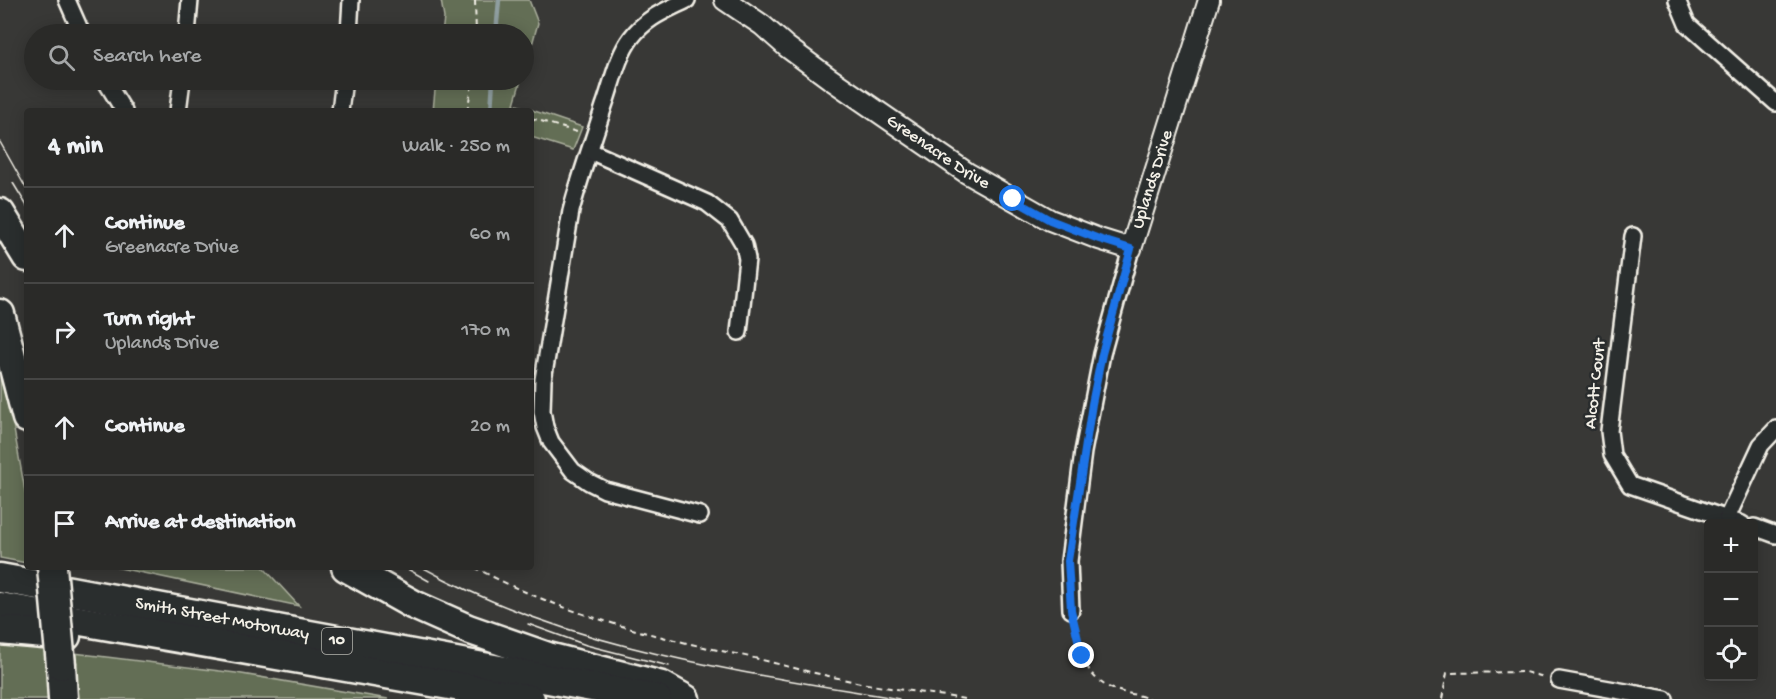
<!DOCTYPE html>
<html lang="en">
<head>
<meta charset="utf-8">
<style>
	body { margin:0; font-family:"Gochi Hand",sans-serif; background:#323230; color:#f1f3f6 }
	.controls { position:absolute; right:18px; bottom:18px; display:grid; overflow:hidden; border-radius:6px; box-shadow:0 3px 15px #0003 }
	.controls button { width:54px; height:54px; display:grid; place-items:center; padding:0; border:0; border-bottom:2px solid #464645; background:#2a2a28; color:#f1f3f6; font:30px sans-serif }
	.stop { position:absolute; width:18px; height:18px; margin:-14px; border:4px solid #1a73e8; border-radius:50%; background:#fff }
	.stop.end { background:#1a73e8; border-color:#fff; box-shadow:0 2px 6px #0008 }
	.list { margin:0; padding:0; list-style:none }
	h2 { display:flex; justify-content:space-between; align-items:center; height:78px; margin:0; padding:0 24px; font-size:26px }
	h2 small { font-size:20px; font-weight:400; color:#a5a7a8 }
	.list li { display:grid; grid-template-columns:39px 1fr auto; gap:18px; align-items:center; box-sizing:border-box; height:96px; padding:0 24px; border-top:2px solid #464645 }
	.list b { display:block; font-size:22px; white-space:nowrap }
	.list p { margin:0; font-size:20px; white-space:nowrap; color:#a5a7a8 }
	.list em { font-size:20px; font-style:normal; color:#a5a7a8 }
	.icon { flex:none; width:33px; height:33px; fill:none; stroke:currentColor; stroke-width:2; stroke-linecap:round; stroke-linejoin:round }
	.map { position:relative; flex:none; width:1776px; height:699px; overflow:hidden }
	.search { position:absolute; background:#2a2a28; box-shadow:0 3px 15px #0003; left:24px; top:24px; width:510px; height:66px; display:flex; align-items:center; gap:15px; box-sizing:border-box; padding:0 21px; border-radius:33px; color:#a5a7a8; font-size:22px }
	.panel { position:absolute; background:#2a2a28; box-shadow:0 3px 15px #0003; left:24px; top:108px; width:510px; height:462px; border-radius:6px }
	.map>svg:first-child { display:block }
	.green { fill:#636e55; stroke:#acb09e; stroke-width:1.5 }
	.lines { fill:none; stroke-linecap:round; stroke-linejoin:round }
	.stream { stroke:#8f9ea0; stroke-width:4.5 }
	.minor-casing { stroke:#f4f1e8; stroke-width:20 }
	.tertiary-casing { stroke:#f4f1e8; stroke-width:24 }
	.motorway-casing { stroke:#f4f1e8; stroke-width:33 }
	.path { stroke:#f4f1e8; stroke-width:2; stroke-dasharray:6 4.5; stroke-linecap:butt }
	.minor { stroke:#2a2d2e; stroke-width:15 }
	.tertiary { stroke:#2a2d2e; stroke-width:20 }
	.motorway { stroke:#2a2d2e; stroke-width:28 }
	.tram { stroke:#f4f1e8; stroke-width:1.5 }
	.motorway-bridge-casing { stroke:#f4f1e8; stroke-width:33; stroke-linecap:butt }
	.motorway-bridge { stroke:#2a2d2e; stroke-width:28 }
	.route { stroke:#1a73e8; stroke-width:8 }
	.labels { text-anchor:middle; dominant-baseline:central; stroke-width:5; stroke-linejoin:round; paint-order:stroke }
	.shield { fill:#2a2d2e; stroke:#b7b6b0; stroke-width:1.5 }
	.shield-label { font-size:16px; font-weight:bold; fill:#f4f1e8 }
	.street-label { font-size:18px; fill:#f4f1e8; stroke:#2a2d2e }
</style>
</head>
<body>
<div class="map">
<svg width="1776" height="699" viewBox="0 0 1776 699">
	<rect width="100%" height="100%" fill="#383836"/>
	<filter id="ink" filterUnits="userSpaceOnUse"><feTurbulence type="fractalNoise" baseFrequency=".0167" numOctaves="2"/><feDisplacementMap in="SourceGraphic" scale="12" xChannelSelector="R" yChannelSelector="G"/><feConvolveMatrix kernelMatrix="1 2 1 2 8 2 1 2 1" color-interpolation-filters="sRGB"/></filter>
	<g filter="url(#ink)">
		<g class="green">
			<path d="M441,0H529L538,23L524,73V34H442L444,18Z"/>
			<path d="M436,80H521L514,104L582,127L573,150L531,137V111H433Z"/>
			<path d="M0,376L13,424L27,502V563L0,558Z"/>
			<path d="M115,567H263L299,606Z"/>
			<path d="M0,643L48,648V699H0Z"/>
			<path d="M74,653L236,673L388,699H79Z"/>
		</g>
		<g class="lines">
			<g class="stream">
				<path d="M496,34L499,0"/>
				<path d="M491,111L493,80"/>
			</g>
			<defs>
				<g id="minor">
					<path d="M67,0L82,34"/>
					<path d="M687,0C665,11 647,17 631,38C617,57 612,84 604,106C593,141 580,176 571,211L543,380L542,411L545,427L551,442L573,471L589,482L605,490L700,515"/>
					<path d="M1677,0L1687,24L1776,103"/>
					<path d="M187,34L190,0"/>
					<path d="M349,34L351,0"/>
					<path d="M105,80L124,111"/>
					<path d="M178,111L182,80"/>
					<path d="M340,111L344,80"/>
					<path d="M590,151L707,203L730,221L744,245L747,259L739,332"/>
					<path d="M1633,236L1609,431L1612,455L1630,485L1742,524"/>
					<path d="M1727,518L1761,445L1776,429"/>
					<path d="M1754,527L1776,535"/>
					<path d="M1071,610L1069,561L1083,452L1102,354L1131,249"/>
					<path d="M1559,680L1665,699"/>
				</g>
				<g id="tertiary">
					<path id="s1" d="M725,0L762,25L787,47L829,78L967,173L1050,220L1099,239L1131,249L1209,0"/>
				</g>
				<g id="motorway">
					<path d="M0,213L27,257"/>
					<path d="M0,314L27,418"/>
					<path d="M346,567L414,605L468,629L548,657L662,686L685,699"/>
					<path id="s2" d="M0,578L657,699"/>
					<path d="M0,607L530,699"/>
					<path d="M0,630L66,636"/>
					<path d="M61,665L63,699"/>
				</g>
			</defs>
			<use href="#minor" class="minor-casing"/>
			<use href="#tertiary" class="tertiary-casing"/>
			<use href="#motorway" class="motorway-casing"/>
			<g class="path">
				<path d="M475,0L476,34"/>
				<path d="M467,111L473,80"/>
				<path d="M531,118L580,133"/>
				<path d="M474,567C560,614 655,637 750,657C779,664 808,672 838,678C879,688 922,692 964,699"/>
				<path d="M1074,625C1079,651 1086,679 1113,689C1125,694 1138,694 1149,699"/>
				<path d="M1442,699L1447,673L1525,672L1544,677"/>
			</g>
			<use href="#minor" class="minor"/>
			<use href="#tertiary" class="tertiary"/>
			<use href="#motorway" class="motorway"/>
			<g class="tram">
				<path d="M0,142L27,190"/>
				<path d="M13,183L27,206"/>
				<path d="M404,567L429,581"/>
				<path d="M422,567C569,649 736,671 899,699"/>
				<path d="M528,624L586,645L669,666"/>
			</g>
			<defs>
				<path id="motorway-bridge" d="M52,567L61,665"/>
			</defs>
			<use href="#motorway-bridge" class="motorway-bridge-casing"/>
			<use href="#motorway-bridge" class="motorway-bridge"/>
		</g>
	</g>
	<g class="lines" filter="url(#ink)">
		<path class="route" d="M1013,199L1050,220L1099,239L1131,249L1102,354L1092,404L1068,561L1071,610L1082,656"/>
	</g>
	<g class="labels">
		<rect class="shield" x="322" y="628" width="30" height="26" rx="4.5"/>
		<g class="shield-label">
			<text x="337" y="641">10</text>
		</g>
		<g class="street-label">
			<text stroke="none"><textPath href="#s1" startOffset="262">Greenacre Drive</textPath></text>
			<text stroke="none"><textPath href="#s1" startOffset="552">Uplands Drive</textPath></text>
			<text transform="translate(1596 384) rotate(-84)">Alcott Court</text>
			<text stroke="none"><textPath href="#s2" startOffset="226">Smith Street Motorway</textPath></text>
		</g>
	</g>
</svg>
<div class="controls">
<button>+</button>
<button>−</button>
<button><svg class="icon" aria-label="locate" viewBox="0 0 24 24"><circle cx="12" cy="12" r="6"/><path d="M12 2v4M12 18v4M2 12h4M18 12h4"/></svg></button>
</div>
<div class="stop" style="left:1013px;top:199px"></div>
<div class="stop end" style="left:1082px;top:656px"></div>
<div class="search"><svg class="icon" aria-label="search" viewBox="0 0 24 24"><circle cx="10" cy="10" r="6"/><path d="M15 15l6 6"/></svg>Search here</div>
<section class="panel">
<h2>4 min<small>Walk · 250 m</small></h2>
<ul class="list">
<li><svg class="icon" aria-label="ahead" viewBox="0 0 24 24"><path d="M12 20V5M6 11l6-6 6 6"/></svg><div><b>Continue</b><p>Greenacre Drive</p></div><em>60 m</em></li>
<li><svg class="icon" aria-label="right" viewBox="0 0 24 24"><path d="M7 20v-9h11M14 6l5 5-5 5"/></svg><div><b>Turn right</b><p>Uplands Drive</p></div><em>170 m</em></li>
<li><svg class="icon" aria-label="ahead" viewBox="0 0 24 24"><path d="M12 20V5M6 11l6-6 6 6"/></svg><div><b>Continue</b></div><em>20 m</em></li>
<li><svg class="icon" aria-label="arrive" viewBox="0 0 24 24"><path d="M6 21V4h12l-3 4 3 4H6"/></svg><div><b>Arrive at destination</b></div></li>
</ul>
</section>
</div>
</body>
</html>
